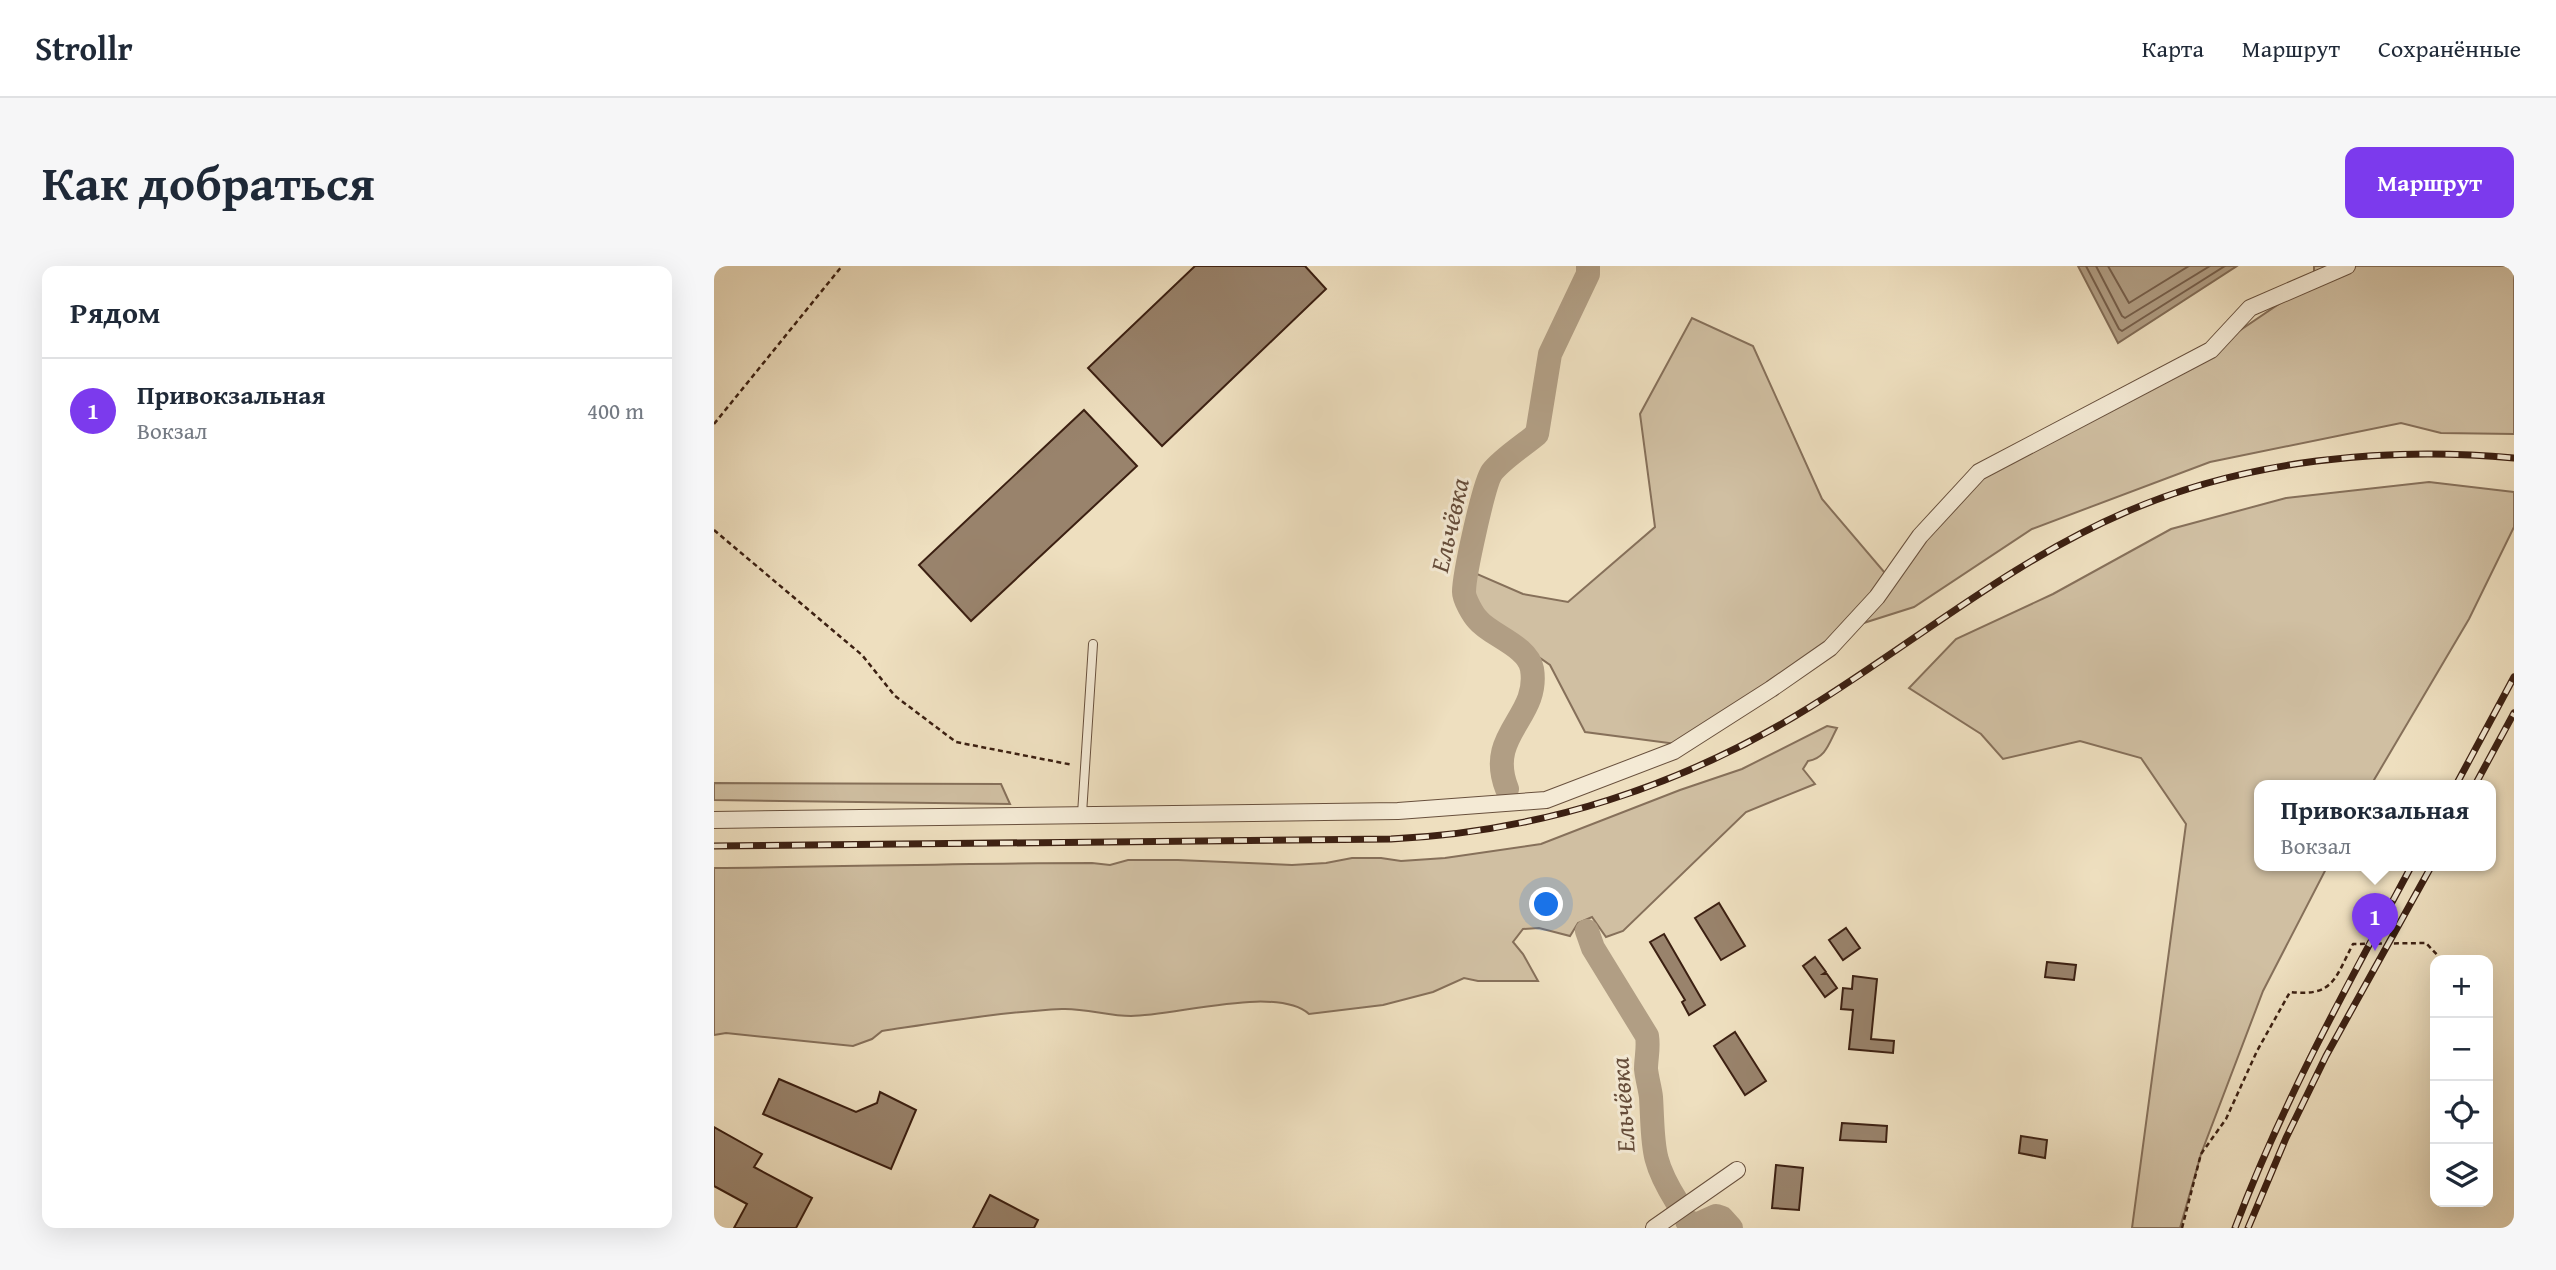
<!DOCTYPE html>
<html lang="ru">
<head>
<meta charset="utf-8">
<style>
	body { margin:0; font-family:"Gentium Book Plus",serif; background:#f6f6f7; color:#1f2937 }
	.controls { position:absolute; right:21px; bottom:21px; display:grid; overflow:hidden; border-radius:14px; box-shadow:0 7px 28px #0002 }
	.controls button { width:63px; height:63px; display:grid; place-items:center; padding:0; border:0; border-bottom:2px solid #e0e1e3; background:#fff; color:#1f2937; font:35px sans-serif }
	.you { position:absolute; left:833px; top:639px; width:24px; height:24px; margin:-18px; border:5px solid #fff; border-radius:50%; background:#1a73e8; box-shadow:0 0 0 10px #1a73e833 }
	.badge { display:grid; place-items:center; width:46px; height:46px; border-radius:50%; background:#7c3aed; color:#fff; font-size:23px; font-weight:700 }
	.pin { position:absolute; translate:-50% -58px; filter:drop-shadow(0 2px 4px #0008) }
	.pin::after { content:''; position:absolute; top:37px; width:24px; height:21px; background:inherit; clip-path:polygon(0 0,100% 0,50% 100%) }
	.popup { position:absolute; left:1540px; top:514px; width:242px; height:91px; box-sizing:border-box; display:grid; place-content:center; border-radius:14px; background:#fff; filter:drop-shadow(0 2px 5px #0005); font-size:23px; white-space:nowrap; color:#747a83 }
	.popup b { font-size:26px; color:#1f2937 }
	.popup::after { content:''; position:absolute; left:50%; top:100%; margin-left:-14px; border:14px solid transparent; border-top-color:#fff }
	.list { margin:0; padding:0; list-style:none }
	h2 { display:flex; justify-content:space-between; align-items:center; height:91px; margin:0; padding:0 28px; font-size:30px }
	h2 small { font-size:23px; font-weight:400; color:#747a83 }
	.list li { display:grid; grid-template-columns:46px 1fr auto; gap:21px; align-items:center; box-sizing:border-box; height:105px; padding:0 28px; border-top:2px solid #e0e1e3 }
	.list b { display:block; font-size:26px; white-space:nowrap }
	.list p { margin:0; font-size:23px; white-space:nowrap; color:#747a83 }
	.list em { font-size:23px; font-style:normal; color:#747a83 }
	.icon { flex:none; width:38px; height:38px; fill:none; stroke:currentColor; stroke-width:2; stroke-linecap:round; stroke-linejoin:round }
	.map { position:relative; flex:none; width:1800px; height:962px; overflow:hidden; border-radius:14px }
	header { display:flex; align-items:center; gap:42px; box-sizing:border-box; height:98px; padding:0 35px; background:#fff; border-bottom:2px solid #e0e1e3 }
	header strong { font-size:33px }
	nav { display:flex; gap:38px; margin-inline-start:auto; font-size:24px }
	.intro { display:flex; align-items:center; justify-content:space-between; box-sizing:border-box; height:168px; padding:0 42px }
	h1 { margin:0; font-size:49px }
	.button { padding:18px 32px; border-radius:14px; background:#7c3aed; color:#fff; font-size:24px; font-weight:700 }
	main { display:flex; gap:42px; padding:0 42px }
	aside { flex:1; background:#fff; border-radius:14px; box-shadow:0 7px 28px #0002 }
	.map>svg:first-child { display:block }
	.green { fill:#d0bfa2; stroke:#86705a; stroke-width:2 }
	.water { fill:#b19e84; stroke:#826c56; stroke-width:2 }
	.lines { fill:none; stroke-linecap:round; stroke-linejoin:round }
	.shore { stroke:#765f4b; stroke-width:2 }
	.river { stroke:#b19e84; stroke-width:24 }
	.building { fill:#99836c; stroke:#3c2012; stroke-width:2 }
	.service-casing { stroke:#68503d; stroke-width:10 }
	.minor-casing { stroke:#68503d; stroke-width:18 }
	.path { stroke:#3c2012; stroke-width:2.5; stroke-dasharray:5 3.5; stroke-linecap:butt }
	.service { stroke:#f4ead5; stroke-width:8 }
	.minor { stroke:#f4ead5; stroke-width:16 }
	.rail-casing { stroke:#3c2012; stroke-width:7 }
	.rail { stroke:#f4ead5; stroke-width:4.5; stroke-dasharray:13; stroke-linecap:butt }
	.labels { text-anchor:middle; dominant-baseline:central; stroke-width:6; stroke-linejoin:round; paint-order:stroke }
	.water-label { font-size:26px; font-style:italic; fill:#654c3a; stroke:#f4ead5 }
</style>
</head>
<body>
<header>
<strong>Strollr</strong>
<nav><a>Карта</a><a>Маршрут</a><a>Сохранённые</a></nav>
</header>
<div class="intro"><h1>Как добраться</h1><a class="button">Маршрут</a></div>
<main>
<aside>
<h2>Рядом<small></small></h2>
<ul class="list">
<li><span class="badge">1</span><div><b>Привокзальная</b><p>Вокзал</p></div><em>400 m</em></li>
</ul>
</aside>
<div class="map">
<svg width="1800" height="962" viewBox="0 0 1800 962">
	<rect width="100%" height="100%" fill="#eedfbf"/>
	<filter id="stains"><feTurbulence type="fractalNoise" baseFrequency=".00286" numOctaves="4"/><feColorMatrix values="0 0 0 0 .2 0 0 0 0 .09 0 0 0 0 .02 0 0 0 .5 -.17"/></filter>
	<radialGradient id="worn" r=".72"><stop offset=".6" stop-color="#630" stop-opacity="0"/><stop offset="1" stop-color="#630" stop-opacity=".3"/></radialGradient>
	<g class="green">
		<path d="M1600,0H1800V168L1727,167L1687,157L1496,196L1318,263L1200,341L1134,362L970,479L871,466L836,399L759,345L754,304L809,328L854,336L941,261L926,148L978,52L1039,80L1108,233L1176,313L1265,206L1497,84L1600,14Z"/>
		<path d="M1715,216L1800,226V261L1755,353L1657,519H1546V599H1614L1549,725L1487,888L1466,962H1418L1472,558L1427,492L1366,475L1289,493L1267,468L1195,422L1242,373L1339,328L1457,263L1572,232Z"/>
		<path d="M1113,460L1123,462C1115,477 1112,492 1094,495L1089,503L1101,518L1032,546L909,665L892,671L878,651L864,657L856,670L825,662L809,663L799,676L809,688L824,715H764L750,712L719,726L669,739L595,748C562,719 461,750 417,750C394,750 371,742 348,743C288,746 228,756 168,765L158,773L139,780L12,767L0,769V602C126,601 252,597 378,597L396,599L414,594H464L578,599L612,597L638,592H667L687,595L731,592L827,578L966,524L1028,503Z"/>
		<path d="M0,517L287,518L296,538L0,534Z"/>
	</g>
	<path class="water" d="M1364,0H1523L1404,77Z"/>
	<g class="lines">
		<g class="shore">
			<path d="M1372,0L1405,63L1408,65L1511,0"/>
			<path d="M1382,0L1408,50L1411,52L1496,0"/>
			<path d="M1394,0L1415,37L1475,0"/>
		</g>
		<g class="river">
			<path d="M793,523C771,468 826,452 818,403C814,380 776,369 764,354C759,349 750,333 750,326C750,309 770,217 778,206C788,193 810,179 823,168L836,88L874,8V0"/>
			<path d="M873,665L879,682L933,770C935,782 932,792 932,803C933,813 936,822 937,831C940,880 936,893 963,936"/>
			<path d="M973,955L982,959L1002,950L1008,952L1017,962"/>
		</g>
	</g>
	<g class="building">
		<path d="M481,0H591L612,23L448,180L374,102Z"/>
		<path d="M370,144L423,200L257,355L205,299Z"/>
		<path d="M1005,637L1031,680L1007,694L981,652Z"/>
		<path d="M1132,662L1146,682L1129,694L1115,674Z"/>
		<path d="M950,668L991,739L975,749L968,736L971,734L936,676Z"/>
		<path d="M1101,691L1112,706L1109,708H1113L1123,722L1111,731L1089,700Z"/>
		<path d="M1333,696L1362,699L1360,714L1331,711Z"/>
		<path d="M1139,710L1163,713L1157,773L1180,775L1179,787L1135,783L1139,744L1127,743L1129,722L1138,723Z"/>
		<path d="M1021,766L1052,815L1031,829L1000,780Z"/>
		<path d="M65,813L142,846L163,837L166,826L202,844L177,903L49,848Z"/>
		<path d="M1128,857L1173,860L1172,876L1126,874Z"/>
		<path d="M0,861L48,888L40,901L98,932L82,962H20L33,938L0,920Z"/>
		<path d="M1307,870L1333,874L1331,892L1305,887Z"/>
		<path d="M1062,899L1089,902L1085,944L1058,942Z"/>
		<path d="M276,929L324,954L320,962H259Z"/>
	</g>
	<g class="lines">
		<defs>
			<path id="service" d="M368,548L379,378"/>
			<g id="minor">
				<path d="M0,554L684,545L832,534L960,485L1057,423L1116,382L1163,331L1206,270L1265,206L1497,84L1536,42L1633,0"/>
				<path d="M940,962L1023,904"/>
			</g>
		</defs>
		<use href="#service" class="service-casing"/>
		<use href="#minor" class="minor-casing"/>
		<g class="path">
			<path d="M0,158L128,0"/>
			<path d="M0,264L148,389L181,430L242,476L359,499"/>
			<path d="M1468,962L1487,888L1512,853L1543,785L1576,726C1620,731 1621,712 1639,678L1712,677L1728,694"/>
		</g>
		<use href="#service" class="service"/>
		<use href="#minor" class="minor"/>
		<defs>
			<g id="rail">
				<path d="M1742,519L1800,411"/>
				<path d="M1761,519L1800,447"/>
				<path d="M0,580L677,573C826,566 969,520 1096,441C1201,376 1298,295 1412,246C1531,194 1672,180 1800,192"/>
				<path d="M1521,962C1569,835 1634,718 1698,599"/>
				<path d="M1534,962L1572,872L1612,790L1718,599"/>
			</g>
		</defs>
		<use href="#rail" class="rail-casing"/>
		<use href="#rail" class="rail"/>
	</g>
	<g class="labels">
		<g class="water-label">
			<text transform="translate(735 259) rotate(-77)">Ельчёвка</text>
			<text transform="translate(908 839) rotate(-94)">Ельчёвка</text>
		</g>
	</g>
	<rect width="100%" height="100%" filter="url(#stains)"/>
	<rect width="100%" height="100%" fill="url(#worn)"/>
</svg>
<div class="controls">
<button>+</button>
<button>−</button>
<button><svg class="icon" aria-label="locate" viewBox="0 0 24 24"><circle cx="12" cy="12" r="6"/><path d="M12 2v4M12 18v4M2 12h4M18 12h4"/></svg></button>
<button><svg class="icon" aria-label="layers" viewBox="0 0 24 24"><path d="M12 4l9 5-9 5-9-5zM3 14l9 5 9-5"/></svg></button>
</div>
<div class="you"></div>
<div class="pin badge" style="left:1661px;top:685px">1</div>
<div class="popup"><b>Привокзальная</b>Вокзал</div>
</div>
</main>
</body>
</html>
